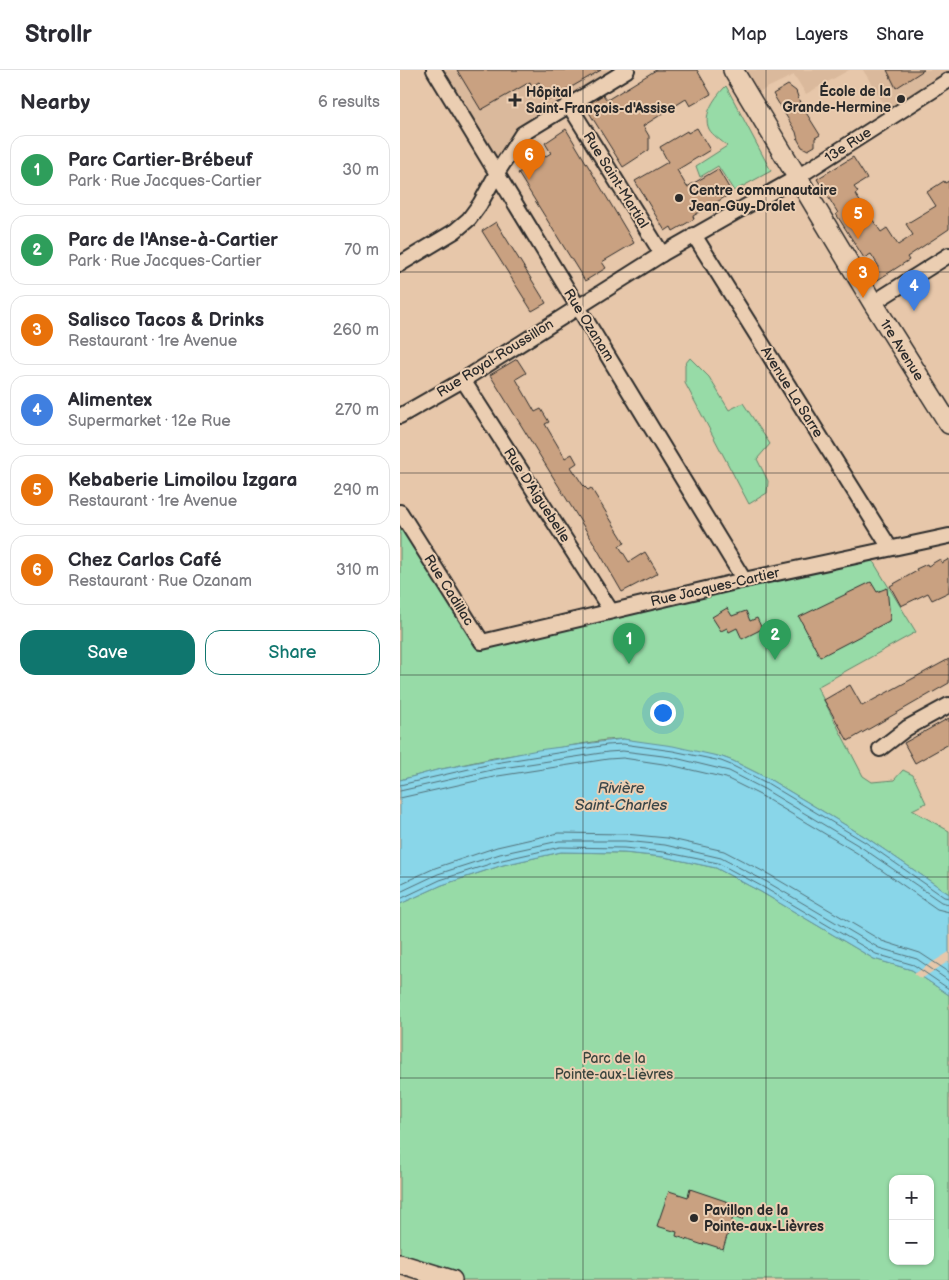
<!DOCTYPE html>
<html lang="en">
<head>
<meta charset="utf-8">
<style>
	body { margin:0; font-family:"Balsamiq Sans",sans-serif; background:#f7f7f7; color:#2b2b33 }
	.controls { position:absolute; right:15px; bottom:15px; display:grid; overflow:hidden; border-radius:10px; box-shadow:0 1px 4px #0004 }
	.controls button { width:45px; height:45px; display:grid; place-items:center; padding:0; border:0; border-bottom:1px solid #e1e1e2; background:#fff; color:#2b2b33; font:25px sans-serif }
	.you { position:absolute; left:262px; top:642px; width:18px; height:18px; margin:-12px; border:4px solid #fff; border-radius:50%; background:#1a73e8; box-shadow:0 0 0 8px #1a73e833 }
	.badge { display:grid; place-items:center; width:32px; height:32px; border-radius:50%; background:#0f766e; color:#fff; font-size:16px; font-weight:700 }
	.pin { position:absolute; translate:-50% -41px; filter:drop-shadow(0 1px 2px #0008) }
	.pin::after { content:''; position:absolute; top:26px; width:18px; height:15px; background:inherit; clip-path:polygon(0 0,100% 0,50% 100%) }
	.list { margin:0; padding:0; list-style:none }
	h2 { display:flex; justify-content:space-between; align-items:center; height:65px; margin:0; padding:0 20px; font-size:21px }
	h2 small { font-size:16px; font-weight:400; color:#7c7c81 }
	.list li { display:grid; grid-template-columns:32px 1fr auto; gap:15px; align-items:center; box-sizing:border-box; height:70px; margin:0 10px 10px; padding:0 10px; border:1px solid #e1e1e2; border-radius:15px }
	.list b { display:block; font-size:19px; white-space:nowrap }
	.list p { margin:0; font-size:16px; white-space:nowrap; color:#7c7c81 }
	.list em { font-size:16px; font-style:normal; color:#7c7c81 }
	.actions { display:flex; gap:10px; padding:15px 20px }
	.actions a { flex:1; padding:11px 0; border:1px solid #0f766e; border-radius:15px; text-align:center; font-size:18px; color:#0f766e }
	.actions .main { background:#0f766e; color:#fff }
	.map { position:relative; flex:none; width:549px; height:1210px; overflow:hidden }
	header { display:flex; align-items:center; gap:30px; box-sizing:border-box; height:70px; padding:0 25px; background:#fff; border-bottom:1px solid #e1e1e2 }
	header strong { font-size:24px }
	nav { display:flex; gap:28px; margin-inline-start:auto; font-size:18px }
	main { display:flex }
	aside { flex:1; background:#fff }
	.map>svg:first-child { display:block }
	.built { fill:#dab99c }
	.green { fill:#97dba7; stroke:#618369; fill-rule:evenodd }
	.water { fill:#89d6e9; stroke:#63929d }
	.pier { fill:#e7c7aa }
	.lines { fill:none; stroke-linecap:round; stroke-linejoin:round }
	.shore { stroke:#516f77; stroke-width:1 }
	.building { fill:#c9a181; stroke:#2b2b2b }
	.street-casing { stroke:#2b2b2b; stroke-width:18 }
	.secondary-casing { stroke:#2b2b2b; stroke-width:22 }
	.street { stroke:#ebceb2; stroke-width:14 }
	.secondary { stroke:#ebceb2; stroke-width:19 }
	.grid { fill:none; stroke:#2b2b2b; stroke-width:1; stroke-opacity:0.55 }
	.poi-dot { fill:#2b2b2b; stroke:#ebceb2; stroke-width:2 }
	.labels { text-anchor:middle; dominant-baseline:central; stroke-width:4; stroke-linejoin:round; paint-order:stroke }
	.poi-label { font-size:14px; font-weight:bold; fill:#2b2b2b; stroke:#ebceb2; text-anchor:start }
	.street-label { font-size:14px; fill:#2b2b2b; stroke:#ebceb2 }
	.park-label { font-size:14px; fill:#3b453e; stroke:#ebceb2 }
	.water-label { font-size:15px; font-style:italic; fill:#394548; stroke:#ebceb2 }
</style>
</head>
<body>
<header>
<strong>Strollr</strong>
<nav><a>Map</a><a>Layers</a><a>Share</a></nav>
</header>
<main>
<aside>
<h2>Nearby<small>6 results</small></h2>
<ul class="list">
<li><span class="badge" style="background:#2e9e5b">1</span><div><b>Parc Cartier-Brébeuf</b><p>Park · Rue Jacques-Cartier</p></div><em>30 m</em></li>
<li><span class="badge" style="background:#2e9e5b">2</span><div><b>Parc de l'Anse-à-Cartier</b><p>Park · Rue Jacques-Cartier</p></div><em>70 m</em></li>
<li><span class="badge" style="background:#e8710a">3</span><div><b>Salisco Tacos &amp; Drinks</b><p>Restaurant · 1re Avenue</p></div><em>260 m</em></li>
<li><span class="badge" style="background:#3f7fe0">4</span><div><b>Alimentex</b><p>Supermarket · 12e Rue</p></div><em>270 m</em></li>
<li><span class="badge" style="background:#e8710a">5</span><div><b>Kebaberie Limoilou Izgara</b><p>Restaurant · 1re Avenue</p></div><em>290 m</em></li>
<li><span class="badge" style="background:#e8710a">6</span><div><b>Chez Carlos Café</b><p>Restaurant · Rue Ozanam</p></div><em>310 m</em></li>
</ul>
<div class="actions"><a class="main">Save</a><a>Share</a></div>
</aside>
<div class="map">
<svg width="549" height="1210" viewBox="0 0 549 1210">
	<rect width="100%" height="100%" fill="#e7c7aa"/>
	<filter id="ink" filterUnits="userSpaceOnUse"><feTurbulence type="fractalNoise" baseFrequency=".02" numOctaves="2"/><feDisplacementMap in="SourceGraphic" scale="10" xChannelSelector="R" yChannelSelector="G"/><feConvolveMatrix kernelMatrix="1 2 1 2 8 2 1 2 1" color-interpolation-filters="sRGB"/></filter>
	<g filter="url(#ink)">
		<g class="built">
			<path d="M34,0H226L122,64L97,103Z"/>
			<path d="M333,0H449L406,24L394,5L348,27Z"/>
			<path d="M463,0H549V11L492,47Z"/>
		</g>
		<g class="green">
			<path d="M326,16L371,101L334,121L318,96L300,107L296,96L327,76C322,71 312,65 309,59C302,44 316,26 326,16Z"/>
			<path d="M290,288L309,307L329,340L343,333L370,374L357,389L368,411L367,423L349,434L285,313V294Z"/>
			<path d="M0,442L82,572L468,483L516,562L417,617L463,706L472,712L494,710L503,700L513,705L526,733L512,740L549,761V824L467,768L369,709L333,691L322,687L223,669L206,670L94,688L37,700L0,710Z"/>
			<path d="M161,782L224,783L264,787L316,798L361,822L474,889L512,900L549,925V1210H52L0,1194V834L42,815L103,795ZM493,1109H530V1191H493Z"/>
		</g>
		<path class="water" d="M223,669L273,676L322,687L333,691L369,709L467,768L549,824V925L512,900L474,889L361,822L316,798L264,787L224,783L161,782L103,795L42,815L0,834V710L37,700L138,680Z"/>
		<path class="pier" d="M549,882V891L521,909L514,904Z"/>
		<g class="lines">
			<g class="shore">
				<path d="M0,715L95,693L207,675L223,674L273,681L321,691L331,695L367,713L465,772L544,827L549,828"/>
				<path d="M0,721L96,699L208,682L223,681L271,687L329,701L364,719L461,777L541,832L549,834"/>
				<path d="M0,728L98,706L208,689L223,688L270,695L326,708L360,725L457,783L537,839L549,842"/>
				<path d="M0,814L35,798L97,777L158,763L225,764L267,768L324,781L370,805L482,871L520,883L549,902"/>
				<path d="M0,822L38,804L100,784L159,771H225L265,775L321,788L367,812L479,878L517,889L549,911"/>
				<path d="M0,829L40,810L102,790L160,777L224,778L264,782L318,793L363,817L476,884L514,895L549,919"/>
			</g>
		</g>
		<g class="building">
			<path d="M57,0H201L149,30L139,12L132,16L130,12L81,40Z"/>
			<path d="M256,0H297L311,24L290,36L286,29L243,56L249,66V80L223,97L185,36L203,25L207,30Z"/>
			<path d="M487,0H524L496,18Z"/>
			<path d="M388,15L396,21L400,33L420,65L415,68V76L408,80L402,77L398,70L396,62L373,24Z"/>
			<path d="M297,58L310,80L277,100L287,117L318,99L332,123L293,146L294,149L273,161L271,157L265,161L235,111L268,92L260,77L287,61L288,63Z"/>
			<path d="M166,59L234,173L202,192L206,198L185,211L118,103L151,83L145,73Z"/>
			<path d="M453,87L467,109L454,117L458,122L455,124L481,162L487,158L498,175L513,165L506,154L536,136L527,122L544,111L545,113L549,111V159L507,187L509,190L476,211L478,195L471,184L464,188L436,144L438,143L417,109Z"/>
			<path d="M96,152L146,233L132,241L82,161Z"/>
			<path d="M117,289L126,303L116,309L135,342L141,339L149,352L145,354L165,388L172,384L177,393L171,397L183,415L188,420L191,418L225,473L219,476L229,492L245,482L258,503L222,522L192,470L90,305Z"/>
			<path d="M540,489L542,493L549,489V522L532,530L528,523L501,536L490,516L517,501L516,499L527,494L528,496Z"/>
			<path d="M471,512L477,522L487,518L490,548L489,551L420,587L399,547Z"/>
			<path d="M327,538L332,546L346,541L350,551L357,548L362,559L342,569L337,558L329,562L327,558L321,561L312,547Z"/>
			<path d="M549,589V613L448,671L424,630L450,615L462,636Z"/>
			<path d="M549,648V674L515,693L504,673Z"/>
			<path d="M290,1119L346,1138L342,1150L333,1147L323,1179L304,1173L303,1175L276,1166L277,1162L257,1156L269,1121L288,1127Z"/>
		</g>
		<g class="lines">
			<defs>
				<g id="street">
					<path d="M34,0L344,510"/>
					<path d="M169,35L262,184"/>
					<path d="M294,165L490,478"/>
					<path d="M0,194L55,161L69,149L80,134L97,103L122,64L227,0"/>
					<path d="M473,233L549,185"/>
					<path d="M63,310L211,541"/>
					<path d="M0,346L63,310L262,184L396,108L549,10"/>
					<path d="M0,442L82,572L344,510L549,466"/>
					<path d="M480,679L507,658L549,635"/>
				</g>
				<g id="secondary">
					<path d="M333,0L473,233L549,354"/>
					<path d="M0,1194L52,1210"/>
				</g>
			</defs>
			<use href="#street" class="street-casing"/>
			<use href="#secondary" class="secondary-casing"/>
			<use href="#street" class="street"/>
			<use href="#secondary" class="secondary"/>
		</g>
	</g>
	<path class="grid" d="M183,0V1210M366,0V1210M0,202H549M0,403H549M0,605H549M0,807H549M0,1008H549"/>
	<g class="poi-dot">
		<circle cx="501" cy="29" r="5"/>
		<path d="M112.5 22.5h5v5h5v5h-5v5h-5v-5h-5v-5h5z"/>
		<circle cx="279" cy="128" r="5"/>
		<circle cx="294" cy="1148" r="5"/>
	</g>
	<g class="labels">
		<g class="poi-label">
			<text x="491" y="21" text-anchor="end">École de la<tspan x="491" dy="16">Grande-Hermine</tspan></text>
			<text x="126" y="22">Hôpital<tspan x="126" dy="16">Saint-François-d'Assise</tspan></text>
			<text x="289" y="120">Centre communautaire<tspan x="289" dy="16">Jean-Guy-Drolet</tspan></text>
			<text x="304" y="1140">Pavillon de la<tspan x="304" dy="16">Pointe-aux-Lièvres</tspan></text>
		</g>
		<g class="street-label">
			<text transform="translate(448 75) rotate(-33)">13e Rue</text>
			<text transform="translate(216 110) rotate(58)">Rue Saint-Martial</text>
			<text transform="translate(189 255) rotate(58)">Rue Ozanam</text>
			<text transform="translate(502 280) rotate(58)">1re Avenue</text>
			<text transform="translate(95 288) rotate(-32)">Rue Royal-Roussillon</text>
			<text transform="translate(392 322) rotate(58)">Avenue La Sarre</text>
			<text transform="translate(137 425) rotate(57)">Rue D'Aiguebelle</text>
			<text transform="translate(315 517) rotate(-13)">Rue Jacques-Cartier</text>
			<text transform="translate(49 520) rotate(58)">Rue Cadillac</text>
		</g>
		<g class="park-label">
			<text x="214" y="988">Parc de la<tspan x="214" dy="16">Pointe-aux-Lièvres</tspan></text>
		</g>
		<g class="water-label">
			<text x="221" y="718">Rivière<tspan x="221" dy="17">Saint-Charles</tspan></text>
		</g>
	</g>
</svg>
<div class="controls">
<button>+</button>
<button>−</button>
</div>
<div class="you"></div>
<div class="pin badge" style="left:229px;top:594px;background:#2e9e5b">1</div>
<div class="pin badge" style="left:375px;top:590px;background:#2e9e5b">2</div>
<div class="pin badge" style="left:463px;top:228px;background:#e8710a">3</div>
<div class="pin badge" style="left:514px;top:241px;background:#3f7fe0">4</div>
<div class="pin badge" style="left:458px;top:169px;background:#e8710a">5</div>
<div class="pin badge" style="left:129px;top:110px;background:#e8710a">6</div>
</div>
</main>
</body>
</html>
